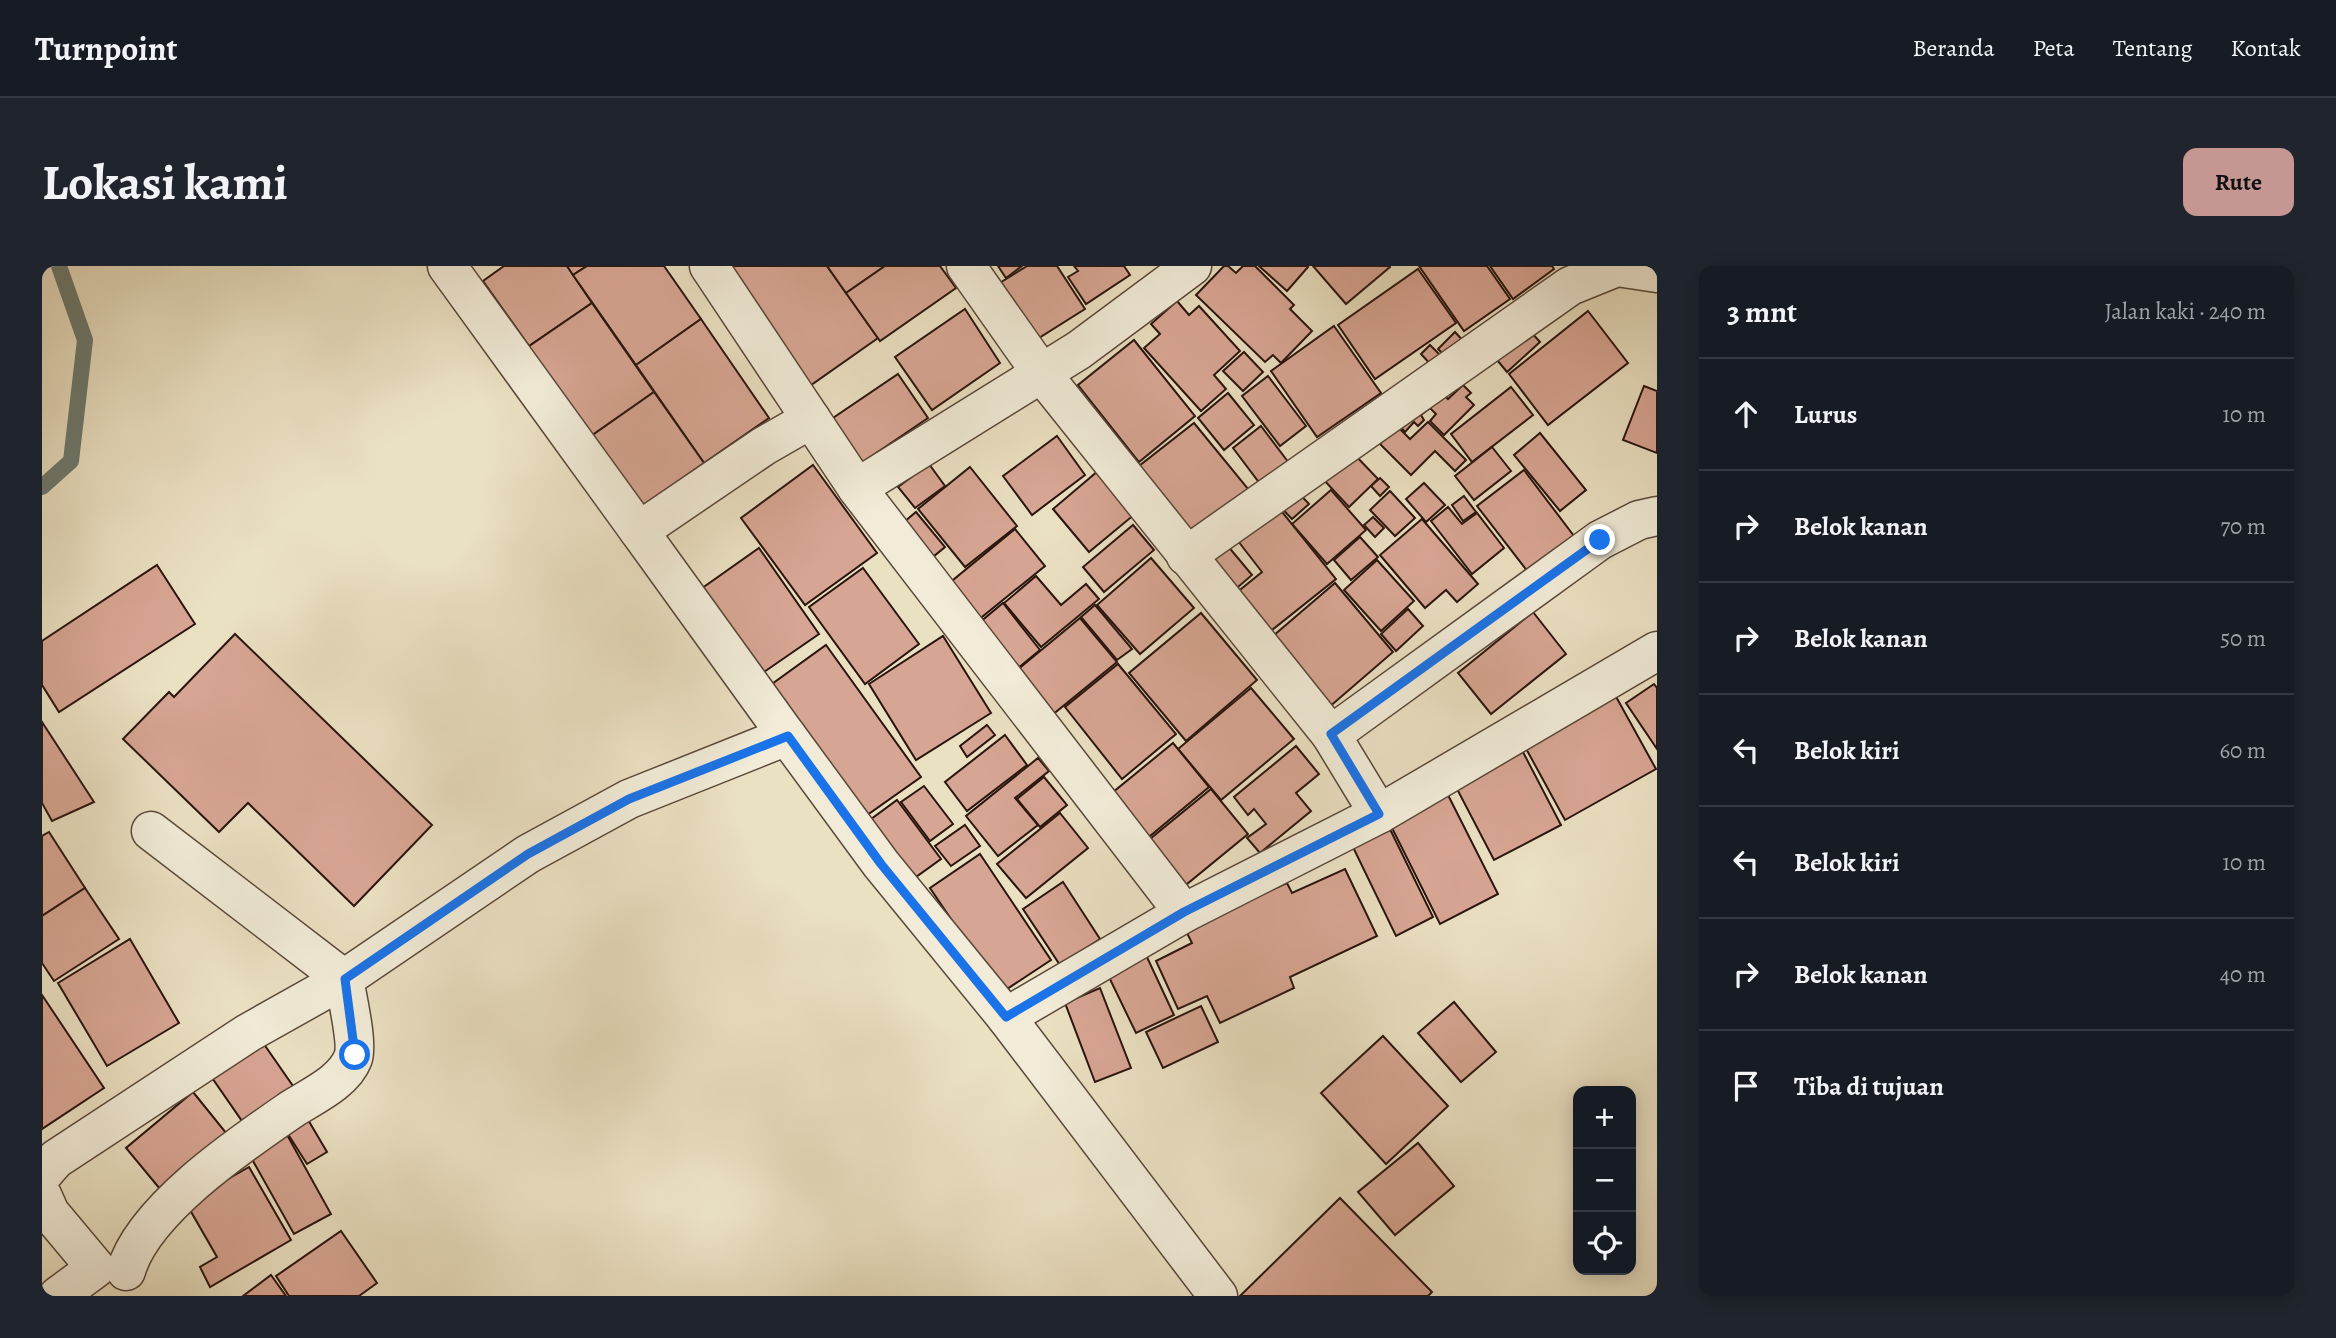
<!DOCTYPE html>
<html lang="id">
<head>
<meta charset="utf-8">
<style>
	body { margin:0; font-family:Alegreya,serif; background:#20242c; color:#f1f3f6 }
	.controls { position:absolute; right:21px; bottom:21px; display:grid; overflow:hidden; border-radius:14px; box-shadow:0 4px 18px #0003 }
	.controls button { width:63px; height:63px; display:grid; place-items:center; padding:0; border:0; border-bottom:2px solid #363941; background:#171b24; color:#f1f3f6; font:35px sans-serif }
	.stop { position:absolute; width:21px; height:21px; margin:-16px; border:5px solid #1a73e8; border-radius:50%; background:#fff }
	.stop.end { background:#1a73e8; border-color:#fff; box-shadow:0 2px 7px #0008 }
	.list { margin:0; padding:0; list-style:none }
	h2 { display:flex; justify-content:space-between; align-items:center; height:91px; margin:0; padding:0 28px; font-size:30px }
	h2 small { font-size:23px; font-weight:400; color:#9ea1a6 }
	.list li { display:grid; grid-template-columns:46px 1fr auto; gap:21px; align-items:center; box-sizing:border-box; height:112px; padding:0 28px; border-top:2px solid #363941 }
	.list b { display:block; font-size:26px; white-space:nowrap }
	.list em { font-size:23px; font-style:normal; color:#9ea1a6 }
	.icon { flex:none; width:38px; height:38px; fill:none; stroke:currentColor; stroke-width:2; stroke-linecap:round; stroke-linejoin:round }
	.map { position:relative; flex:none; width:1615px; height:1030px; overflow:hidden; border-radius:14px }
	header { display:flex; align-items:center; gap:42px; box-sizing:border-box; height:98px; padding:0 35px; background:#171b24; border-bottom:2px solid #363941 }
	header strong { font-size:33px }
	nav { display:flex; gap:38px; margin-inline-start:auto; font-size:24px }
	.intro { display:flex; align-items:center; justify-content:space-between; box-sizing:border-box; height:168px; padding:0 42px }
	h1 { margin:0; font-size:49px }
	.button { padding:18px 32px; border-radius:14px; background:#c59692; color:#111; font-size:24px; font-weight:700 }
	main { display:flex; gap:42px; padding:0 42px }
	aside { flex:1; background:#171b24; border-radius:14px; box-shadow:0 4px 18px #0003 }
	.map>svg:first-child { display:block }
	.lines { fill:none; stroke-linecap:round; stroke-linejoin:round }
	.stream { stroke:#6c7a70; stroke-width:16 }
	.building { fill:#d7a593; stroke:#2a150d; stroke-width:2 }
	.minor-casing { stroke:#5a483a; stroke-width:41 }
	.minor { stroke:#f1ebd7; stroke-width:38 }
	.route { stroke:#1a73e8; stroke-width:9 }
</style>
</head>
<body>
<header>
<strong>Turnpoint</strong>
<nav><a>Beranda</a><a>Peta</a><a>Tentang</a><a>Kontak</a></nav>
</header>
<div class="intro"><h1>Lokasi kami</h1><a class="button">Rute</a></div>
<main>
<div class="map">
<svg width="1615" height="1030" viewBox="0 0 1615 1030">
	<rect width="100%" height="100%" fill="#eae0c2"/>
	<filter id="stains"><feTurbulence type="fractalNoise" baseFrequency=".00286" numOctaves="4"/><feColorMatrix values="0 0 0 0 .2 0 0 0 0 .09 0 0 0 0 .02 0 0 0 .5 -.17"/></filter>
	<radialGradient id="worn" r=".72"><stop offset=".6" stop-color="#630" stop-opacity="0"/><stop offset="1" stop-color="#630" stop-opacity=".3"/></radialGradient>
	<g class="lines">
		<path class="stream" d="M0,221L29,195L43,74L17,0"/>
	</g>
	<g class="building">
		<path d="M462,0H525L550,37L487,80L441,15Z"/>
		<path d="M525,0H545L531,9Z"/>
		<path d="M545,0H622L659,53L594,99L531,9Z"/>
		<path d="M680,0H785L836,72L762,124Z"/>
		<path d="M785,0H843L804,27Z"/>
		<path d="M843,0H898L914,22L838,75L804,27Z"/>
		<path d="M956,0H980L964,12Z"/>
		<path d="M985,0H1015L1043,43L992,75L956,18Z"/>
		<path d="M1032,0H1082L1088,9L1044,38L1026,11L1036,5Z"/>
		<path d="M1182,0H1186L1194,7L1201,0H1213L1252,39L1248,43L1270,65L1239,97L1231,89L1223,96L1154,29Z"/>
		<path d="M1217,0H1265L1266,1L1245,25Z"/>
		<path d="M1271,0H1348V1L1304,38Z"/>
		<path d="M1377,0H1445L1468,33L1422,65Z"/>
		<path d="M1448,0H1510L1512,3L1471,33Z"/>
		<path d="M1376,3L1414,57L1333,113L1296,59Z"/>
		<path d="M1135,35L1147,49L1157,40L1198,85L1172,109L1184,123L1159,145L1102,82L1118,68L1109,58Z"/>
		<path d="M550,37L612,126L542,175L480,85Z"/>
		<path d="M923,43L958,97L890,144L853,91Z"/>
		<path d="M1546,45L1586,97L1506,159L1467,108Z"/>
		<path d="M659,53L727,152L662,197L594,99Z"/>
		<path d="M1479,55L1498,76L1465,106L1446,83Z"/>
		<path d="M1292,60L1339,127L1275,171L1229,105Z"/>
		<path d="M1413,66L1425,79L1409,96L1396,83Z"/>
		<path d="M1092,74L1153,150L1097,196L1036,119Z"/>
		<path d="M1388,79L1400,91L1391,101L1379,88Z"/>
		<path d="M1202,86L1221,106L1201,125L1181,105Z"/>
		<path d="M856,108L886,152L818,198L788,154Z"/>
		<path d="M1226,110L1264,160L1238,180L1200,130Z"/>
		<path d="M1421,119L1429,127L1424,131L1432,139L1402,169L1388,155L1394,148L1388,142L1379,149L1382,154L1376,160L1372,156L1363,166L1356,158L1394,121L1406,133Z"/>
		<path d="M1602,120L1615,125V187L1581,174Z"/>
		<path d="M1469,121L1491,149L1430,196L1409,168Z"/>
		<path d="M612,126L662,197L592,246L542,175Z"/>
		<path d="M1186,127L1212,159L1182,184L1156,152Z"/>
		<path d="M1386,156L1424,194L1413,205L1393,185L1369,209L1338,178L1355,160L1368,173Z"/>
		<path d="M1152,157L1207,224L1152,269L1097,200Z"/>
		<path d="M1219,160L1250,201L1222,223L1191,182Z"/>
		<path d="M1498,167L1544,224L1518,245L1472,189Z"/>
		<path d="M1015,170L1043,209L990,249L961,210Z"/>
		<path d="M1450,181L1469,205L1432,234L1413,210Z"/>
		<path d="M1310,186L1336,213L1307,241L1281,213Z"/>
		<path d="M887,198L903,220L873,242L856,221Z"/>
		<path d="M771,199L835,287L763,339L699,252Z"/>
		<path d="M928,201L975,260L923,301L876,243Z"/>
		<path d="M1482,204L1532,270L1486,306L1435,240Z"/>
		<path d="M1056,205L1093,248L1047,286L1011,243Z"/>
		<path d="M1338,212L1347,221L1338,230L1329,220Z"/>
		<path d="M1382,217L1403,239L1384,256L1364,233Z"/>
		<path d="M1249,219L1267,238L1250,253L1232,234Z"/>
		<path d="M1289,224L1324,264L1285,298L1250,258Z"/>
		<path d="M1348,225L1373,252L1353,270L1328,244Z"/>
		<path d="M1422,230L1434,246L1421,255L1410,239Z"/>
		<path d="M1406,241L1420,258L1435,247L1462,282L1430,308L1389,255Z"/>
		<path d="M1237,242L1294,313L1220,372L1188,332L1220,306L1196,275Z"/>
		<path d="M874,246L903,281L886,295L856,261Z"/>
		<path d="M1331,251L1342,262L1333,271L1322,259Z"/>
		<path d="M1380,253L1436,318L1415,336L1404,324L1383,342L1338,289Z"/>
		<path d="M1091,259L1112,284L1062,326L1041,301Z"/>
		<path d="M973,263L1003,300L935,355L905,319Z"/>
		<path d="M1318,271L1336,291L1309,314L1292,294Z"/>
		<path d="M1185,279L1210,309L1182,333L1157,303Z"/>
		<path d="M717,282L777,368L709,415L649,330Z"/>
		<path d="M1109,292L1152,342L1098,388L1055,339Z"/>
		<path d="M1335,294L1372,335L1339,365L1302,324Z"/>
		<path d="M115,299L153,358L17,446L0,419V375Z"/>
		<path d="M821,302L877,378L823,418L767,341Z"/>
		<path d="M994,310L1019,339L1044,318L1057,333L999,381L962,337Z"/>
		<path d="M1293,317L1351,386L1278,449L1231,370Z"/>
		<path d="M961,337L998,384L969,408L931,362Z"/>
		<path d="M1053,339L1090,383L1075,394L1039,351Z"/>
		<path d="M1366,343L1381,360L1354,385L1339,368Z"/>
		<path d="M1491,346L1524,388L1449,448L1416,407Z"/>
		<path d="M1159,347L1215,414L1144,475L1087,407Z"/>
		<path d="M1038,352L1075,396L1004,454L968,410Z"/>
		<path d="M193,368L390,559L312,640L206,537L177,566L81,473L127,426L132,431Z"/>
		<path d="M901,370L949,447L874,494L827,418Z"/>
		<path d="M784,379L879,511L818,554L723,423Z"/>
		<path d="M1076,398L1134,468L1080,513L1023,441Z"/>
		<path d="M1612,418L1615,422V483L1584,437Z"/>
		<path d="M1209,422L1252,473L1179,534L1136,483Z"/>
		<path d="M1572,427L1614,503L1523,554L1481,477Z"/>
		<path d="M0,456L52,536L10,555L0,537Z"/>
		<path d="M945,459L953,469L925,491L918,480Z"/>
		<path d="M963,469L985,499L925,545L903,516Z"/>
		<path d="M1131,477L1167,521L1096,580L1059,536Z"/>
		<path d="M1254,480L1277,508L1254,527L1269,545L1218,587L1205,572L1224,558L1212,543L1206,549L1192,531Z"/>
		<path d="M1481,486L1519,559L1452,594L1414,521Z"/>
		<path d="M996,492L1007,505L973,532L996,559L956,590L924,550Z"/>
		<path d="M1002,511L1025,539L998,561L975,533Z"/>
		<path d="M882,520L911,558L888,575L859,536Z"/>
		<path d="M1169,523L1206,568L1134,627L1097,582Z"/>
		<path d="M1405,527L1456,628L1398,658L1347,556Z"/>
		<path d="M855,534L899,593L860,621L817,562Z"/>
		<path d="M1018,547L1046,582L984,632L955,598Z"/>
		<path d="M923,559L938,580L909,600L893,580Z"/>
		<path d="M1346,559L1391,651L1354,670L1309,577Z"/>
		<path d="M7,566L43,622L0,650V570Z"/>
		<path d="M938,588L1009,694L959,727L888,622Z"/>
		<path d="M1303,603L1335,670L1248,711L1252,722L1178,757L1165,730L1136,743L1114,695L1150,677L1143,663L1245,617L1250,627Z"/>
		<path d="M1021,616L1058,673L1018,699L981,643Z"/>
		<path d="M43,622L77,673L12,715L0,697V650Z"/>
		<path d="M88,673L137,757L65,800L16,717Z"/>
		<path d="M1104,689L1132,749L1094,767L1065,707Z"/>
		<path d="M1058,722L1089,802L1053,816L1023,737Z"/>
		<path d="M0,729L62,822L0,863Z"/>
		<path d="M1412,736L1454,786L1419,816L1376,767Z"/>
		<path d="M1159,740L1176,776L1121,802L1104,766Z"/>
		<path d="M1341,770L1406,840L1344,898L1279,827Z"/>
		<path d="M217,771L251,820L200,855L166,806Z"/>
		<path d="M151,826L185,868L118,923L84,882Z"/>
		<path d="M265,852L285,886L265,898L244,865Z"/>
		<path d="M239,858L289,948L252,968L202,879Z"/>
		<path d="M1376,877L1412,920L1353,969L1316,926Z"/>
		<path d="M207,901L249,974L168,1021L158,1001L175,991L144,937Z"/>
		<path d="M1298,932L1390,1026L1386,1030H1198Z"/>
		<path d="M299,965L335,1017L317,1030H247L234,1010Z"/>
		<path d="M229,1009L244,1030H201Z"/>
	</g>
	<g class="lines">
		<defs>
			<g id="minor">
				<path d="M405,0L597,265"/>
				<path d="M667,0L815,222L1142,647"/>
				<path d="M924,0L1000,108L1289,469L1337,548"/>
				<path d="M815,222L1037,84L1150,0"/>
				<path d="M1144,290L1528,20L1575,1L1615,7"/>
				<path d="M1289,469L1558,274L1597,254L1615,250"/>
				<path d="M745,470L597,265L722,180L769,153"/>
				<path d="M964,751L1176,1030"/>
				<path d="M0,909L14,893L206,767L302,713L109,565"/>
				<path d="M0,929L8,947L54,1002L16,1030"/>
				<path d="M84,1005C101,944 199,878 250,843C270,830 302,816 311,792C316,778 305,730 302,713L486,588L587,533L745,470L839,598L964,751L1142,647L1337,548L1615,385"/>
			</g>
		</defs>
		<use href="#minor" class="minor-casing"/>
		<use href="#minor" class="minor"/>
	</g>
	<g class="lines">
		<path class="route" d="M313,789L303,713L486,588L587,533L746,470L839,598L964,751L1142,646L1337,548L1289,468L1558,274"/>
	</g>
	<rect width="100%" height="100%" filter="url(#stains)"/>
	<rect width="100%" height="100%" fill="url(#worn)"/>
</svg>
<div class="controls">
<button>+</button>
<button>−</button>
<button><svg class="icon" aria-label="locate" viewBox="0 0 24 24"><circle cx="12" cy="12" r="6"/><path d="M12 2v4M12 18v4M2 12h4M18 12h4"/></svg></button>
</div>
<div class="stop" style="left:313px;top:789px"></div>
<div class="stop end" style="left:1558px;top:274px"></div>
</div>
<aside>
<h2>3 mnt<small>Jalan kaki · 240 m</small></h2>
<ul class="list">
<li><svg class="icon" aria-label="ahead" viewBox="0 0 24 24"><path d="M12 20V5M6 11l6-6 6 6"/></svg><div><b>Lurus</b></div><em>10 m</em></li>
<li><svg class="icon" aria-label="right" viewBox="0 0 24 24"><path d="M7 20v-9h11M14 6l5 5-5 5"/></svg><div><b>Belok kanan</b></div><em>70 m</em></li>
<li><svg class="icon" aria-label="right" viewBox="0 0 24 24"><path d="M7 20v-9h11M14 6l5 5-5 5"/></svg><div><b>Belok kanan</b></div><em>50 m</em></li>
<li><svg class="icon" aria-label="left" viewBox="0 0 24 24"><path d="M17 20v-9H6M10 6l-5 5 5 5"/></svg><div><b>Belok kiri</b></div><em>60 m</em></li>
<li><svg class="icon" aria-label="left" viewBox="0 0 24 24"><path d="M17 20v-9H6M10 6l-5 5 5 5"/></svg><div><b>Belok kiri</b></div><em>10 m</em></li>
<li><svg class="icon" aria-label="right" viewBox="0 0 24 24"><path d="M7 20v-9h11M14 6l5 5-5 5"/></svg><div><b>Belok kanan</b></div><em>40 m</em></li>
<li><svg class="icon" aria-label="arrive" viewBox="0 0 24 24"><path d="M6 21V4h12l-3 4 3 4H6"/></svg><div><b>Tiba di tujuan</b></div></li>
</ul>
</aside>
</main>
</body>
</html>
